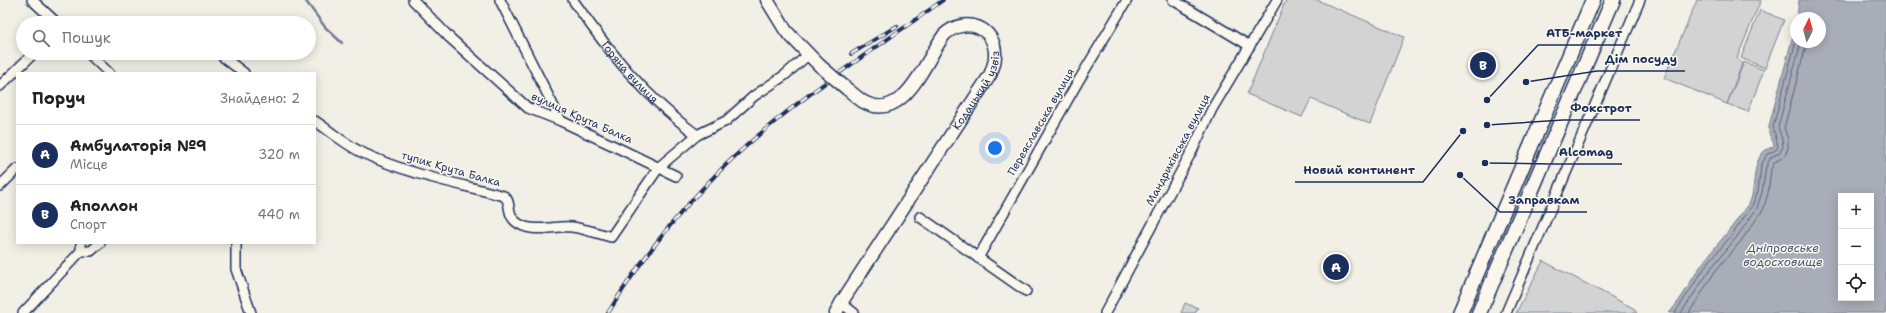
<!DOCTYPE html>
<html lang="uk">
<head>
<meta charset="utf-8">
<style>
	body { margin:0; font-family:"Shantell Sans",sans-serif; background:#f6f6f6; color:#222 }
	.controls { position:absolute; right:12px; bottom:12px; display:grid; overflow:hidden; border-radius:0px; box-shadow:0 2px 10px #0003 }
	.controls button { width:36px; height:36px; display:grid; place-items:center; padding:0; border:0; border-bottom:1px solid #e0e0e0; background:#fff; color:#222; font:20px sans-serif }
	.compass { position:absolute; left:1790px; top:12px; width:36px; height:36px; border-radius:50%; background:#fff; box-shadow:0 2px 10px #0003; rotate:6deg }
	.you { position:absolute; left:995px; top:148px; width:14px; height:14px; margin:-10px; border:3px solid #fff; border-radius:50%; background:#1a73e8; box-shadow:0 0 0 6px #1a73e833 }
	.badge { display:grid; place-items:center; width:26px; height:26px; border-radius:50%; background:#1b2f5e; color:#fff; font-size:13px; font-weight:700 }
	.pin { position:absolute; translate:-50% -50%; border:2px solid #fff; box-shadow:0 1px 4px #0006 }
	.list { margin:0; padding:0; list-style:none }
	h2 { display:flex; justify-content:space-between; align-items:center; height:52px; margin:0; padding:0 16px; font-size:17px }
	h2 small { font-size:13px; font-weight:400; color:#767676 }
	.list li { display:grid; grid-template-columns:26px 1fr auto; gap:12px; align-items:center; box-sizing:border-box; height:60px; padding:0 16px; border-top:1px solid #e0e0e0 }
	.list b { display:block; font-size:15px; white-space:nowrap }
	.list p { margin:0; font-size:13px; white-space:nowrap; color:#767676 }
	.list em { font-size:13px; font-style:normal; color:#767676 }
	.icon { flex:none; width:22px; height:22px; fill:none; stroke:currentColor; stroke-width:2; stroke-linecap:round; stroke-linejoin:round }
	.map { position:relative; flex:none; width:1886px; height:313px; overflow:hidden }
	.search { position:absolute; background:#fff; box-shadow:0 2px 10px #0003; left:16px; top:16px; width:300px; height:44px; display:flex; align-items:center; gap:10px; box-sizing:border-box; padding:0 14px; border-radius:22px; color:#767676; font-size:15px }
	.panel { position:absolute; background:#fff; box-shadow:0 2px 10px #0003; left:16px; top:72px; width:300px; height:172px; border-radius:0px }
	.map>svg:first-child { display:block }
	.green { fill:#d2d3d2; stroke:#768198 }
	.water { fill:#a9adb7; stroke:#707b93; fill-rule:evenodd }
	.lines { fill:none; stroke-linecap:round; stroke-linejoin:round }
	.shore { stroke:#546182; stroke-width:1 }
	.stream { stroke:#707b93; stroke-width:2.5 }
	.street-casing { stroke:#1b2f5e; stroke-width:12 }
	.secondary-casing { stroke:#1b2f5e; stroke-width:15 }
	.primary-casing { stroke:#1b2f5e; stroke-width:17 }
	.street { stroke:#fbf7ec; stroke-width:9 }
	.secondary { stroke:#fbf7ec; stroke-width:12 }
	.primary { stroke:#fbf7ec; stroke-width:14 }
	.rail-casing { stroke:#1b2f5e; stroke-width:4 }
	.rail { stroke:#fbf7ec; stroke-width:2.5; stroke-dasharray:8; stroke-linecap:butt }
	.secondary-bridge-casing { stroke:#1b2f5e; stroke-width:15; stroke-linecap:butt }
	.secondary-bridge { stroke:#fbf7ec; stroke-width:12 }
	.labels { text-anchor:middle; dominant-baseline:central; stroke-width:3; stroke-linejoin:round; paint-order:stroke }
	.street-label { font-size:11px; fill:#1b2f5e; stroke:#fbf7ec }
	.water-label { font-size:12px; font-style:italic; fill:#465579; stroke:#fbf7ec }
	.leader { fill:none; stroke:#1b2f5e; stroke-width:1.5 }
	.callout-dot { fill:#1b2f5e; stroke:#fbf7ec; stroke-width:1.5 }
	.callout-label { font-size:12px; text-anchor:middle; font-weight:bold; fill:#1b2f5e; stroke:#fbf7ec; stroke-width:3; stroke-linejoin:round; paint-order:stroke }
</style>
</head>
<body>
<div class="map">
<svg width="1886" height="313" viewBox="0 0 1886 313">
	<rect width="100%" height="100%" fill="#f2efe6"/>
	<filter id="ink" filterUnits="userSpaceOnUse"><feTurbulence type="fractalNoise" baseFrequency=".025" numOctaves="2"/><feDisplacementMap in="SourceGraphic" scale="8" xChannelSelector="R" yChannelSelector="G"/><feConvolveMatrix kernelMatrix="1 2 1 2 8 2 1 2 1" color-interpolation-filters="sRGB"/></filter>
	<g filter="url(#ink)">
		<g class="green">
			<path d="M1286,0H1317L1404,37L1370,124L1311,99L1302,117L1247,94Z"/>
			<path d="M1697,0H1761L1737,58L1742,64L1727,104L1664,78Z"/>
			<path d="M1760,10L1784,20L1765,68L1741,58Z"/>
			<path d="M1744,62L1764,70L1748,112L1727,104Z"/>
			<path d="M1543,261L1633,308L1637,313H1516Z"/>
			<path d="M1185,303L1198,308L1195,313H1181Z"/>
		</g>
		<path class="water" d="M1799,0H1886V313H1669C1684,297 1692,277 1705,260C1717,244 1730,231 1741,214C1744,210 1748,207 1750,202C1757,185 1750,152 1773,147L1774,144L1769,134V126L1796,24V42H1820V18H1797ZM1841,196H1871V298H1841Z"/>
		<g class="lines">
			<g class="shore">
				<path d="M1675,313L1707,264L1732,235L1752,206L1758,191L1761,166L1767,154L1776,150L1778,146L1773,127L1796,41"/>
				<path d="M1681,313L1712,267L1736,238L1757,208L1762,192L1766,167L1771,157L1779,153L1783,147L1782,139L1778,127L1801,42"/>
				<path d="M1689,313L1716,270L1741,241L1763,210L1768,193L1771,169L1775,162L1785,156L1788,148V139L1784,128L1807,42"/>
			</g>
			<path class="stream" d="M305,0L325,27L342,43"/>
			<defs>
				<g id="street">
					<path d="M32,0L57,23"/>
					<path d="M413,0L450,38L528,108L561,121L614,146L676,176"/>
					<path d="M500,0L561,121"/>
					<path id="s1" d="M573,0C609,52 646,98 697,135"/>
					<path d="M1173,0L1250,46"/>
					<path d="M88,53L109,73"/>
					<path d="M222,56L244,73"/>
					<path d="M0,86L34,53"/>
					<path d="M315,121C330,131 345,144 361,152C406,174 456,183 504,196C512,202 506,213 515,221C531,235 553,225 572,227C585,229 598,233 611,237L659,167L697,135L726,121L754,96L785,75L809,54"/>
					<path d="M0,186L17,169"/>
					<path d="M920,217L1026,291"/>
					<path d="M236,243V269L251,313"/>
					<path d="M81,251H91L100,243"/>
					<path d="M978,258L1076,85L1127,0"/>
					<path d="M841,303L854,313"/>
					<path d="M23,313L81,251V243"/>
					<path d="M1105,313L1193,149L1212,109L1277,0"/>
					<path d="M1506,313L1640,0"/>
				</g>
				<g id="secondary">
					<path d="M767,0L786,31L819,65"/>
					<path id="s2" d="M836,313L841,303L990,75C993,68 995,63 995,56C996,26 964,16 944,35C926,59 904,126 862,101C857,97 852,93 847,89"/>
				</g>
				<g id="primary">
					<path d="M1460,313L1593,0"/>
					<path d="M1479,313L1613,0"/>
				</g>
			</defs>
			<use href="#street" class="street-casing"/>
			<use href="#secondary" class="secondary-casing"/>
			<use href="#primary" class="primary-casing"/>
			<use href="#street" class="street"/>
			<use href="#secondary" class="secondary"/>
			<use href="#primary" class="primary"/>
			<defs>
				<g id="rail">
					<path d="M851,54L897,26"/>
					<path d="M608,313C651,243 704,180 767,128C823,81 884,43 943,0"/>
				</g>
			</defs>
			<use href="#rail" class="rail-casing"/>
			<use href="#rail" class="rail"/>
			<defs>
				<path id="secondary-bridge" d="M819,65L847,89"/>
			</defs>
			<use href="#secondary-bridge" class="secondary-bridge-casing"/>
			<use href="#secondary-bridge" class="secondary-bridge"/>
		</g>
	</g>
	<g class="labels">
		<g class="street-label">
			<text stroke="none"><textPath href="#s1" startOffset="92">Горяна вулиця</textPath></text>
			<text stroke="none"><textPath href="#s2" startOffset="264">Кодацький узвіз</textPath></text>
			<text transform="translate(582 118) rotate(24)">вулиця Крута Балка</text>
			<text transform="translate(1041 122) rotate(-60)">Переяславська вулиця</text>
			<text transform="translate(1178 150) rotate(-62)">Мандриківська вулиця</text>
			<text transform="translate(451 169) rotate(16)">тупик Крута Балка</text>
		</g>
		<g class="water-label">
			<text x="1783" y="248">Дніпровське<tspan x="1783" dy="14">водосховище</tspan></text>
		</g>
	</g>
	<path class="leader" d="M1487 100L1538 45H1630M1526 82L1597 71H1685M1487 125L1563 120H1640M1485 163L1551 164H1622M1463 131L1423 182H1295M1460 175L1500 212H1587"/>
	<g class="callout-dot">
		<circle cx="1487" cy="100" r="4"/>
		<circle cx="1526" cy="82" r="4"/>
		<circle cx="1487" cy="125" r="4"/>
		<circle cx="1485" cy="163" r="4"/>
		<circle cx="1463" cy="131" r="4"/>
		<circle cx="1460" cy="175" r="4"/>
	</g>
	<g class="callout-label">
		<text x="1584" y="37">АТБ-маркет</text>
		<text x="1641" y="63">Дім посуду</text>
		<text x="1601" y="112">Фокстрот</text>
		<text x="1586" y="156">Alcomag</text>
		<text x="1359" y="174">Новий континент</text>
		<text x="1544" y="204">Заправкам</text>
	</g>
</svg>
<div class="controls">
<button>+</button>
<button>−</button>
<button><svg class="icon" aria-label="locate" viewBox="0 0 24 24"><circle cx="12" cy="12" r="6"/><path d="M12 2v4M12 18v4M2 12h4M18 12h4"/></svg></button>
</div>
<svg class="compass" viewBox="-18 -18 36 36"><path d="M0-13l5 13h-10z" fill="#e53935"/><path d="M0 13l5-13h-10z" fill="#767676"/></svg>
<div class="you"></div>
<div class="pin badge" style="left:1336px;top:267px">A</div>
<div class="pin badge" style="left:1483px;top:65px">B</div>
<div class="search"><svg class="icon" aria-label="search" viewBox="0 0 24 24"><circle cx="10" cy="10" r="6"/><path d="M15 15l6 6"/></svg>Пошук</div>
<section class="panel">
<h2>Поруч<small>Знайдено: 2</small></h2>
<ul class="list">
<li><span class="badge">A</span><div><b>Амбулаторія №9</b><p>Місце</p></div><em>320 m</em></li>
<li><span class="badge">B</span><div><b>Аполлон</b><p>Спорт</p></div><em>440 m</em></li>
</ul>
</section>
</div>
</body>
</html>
